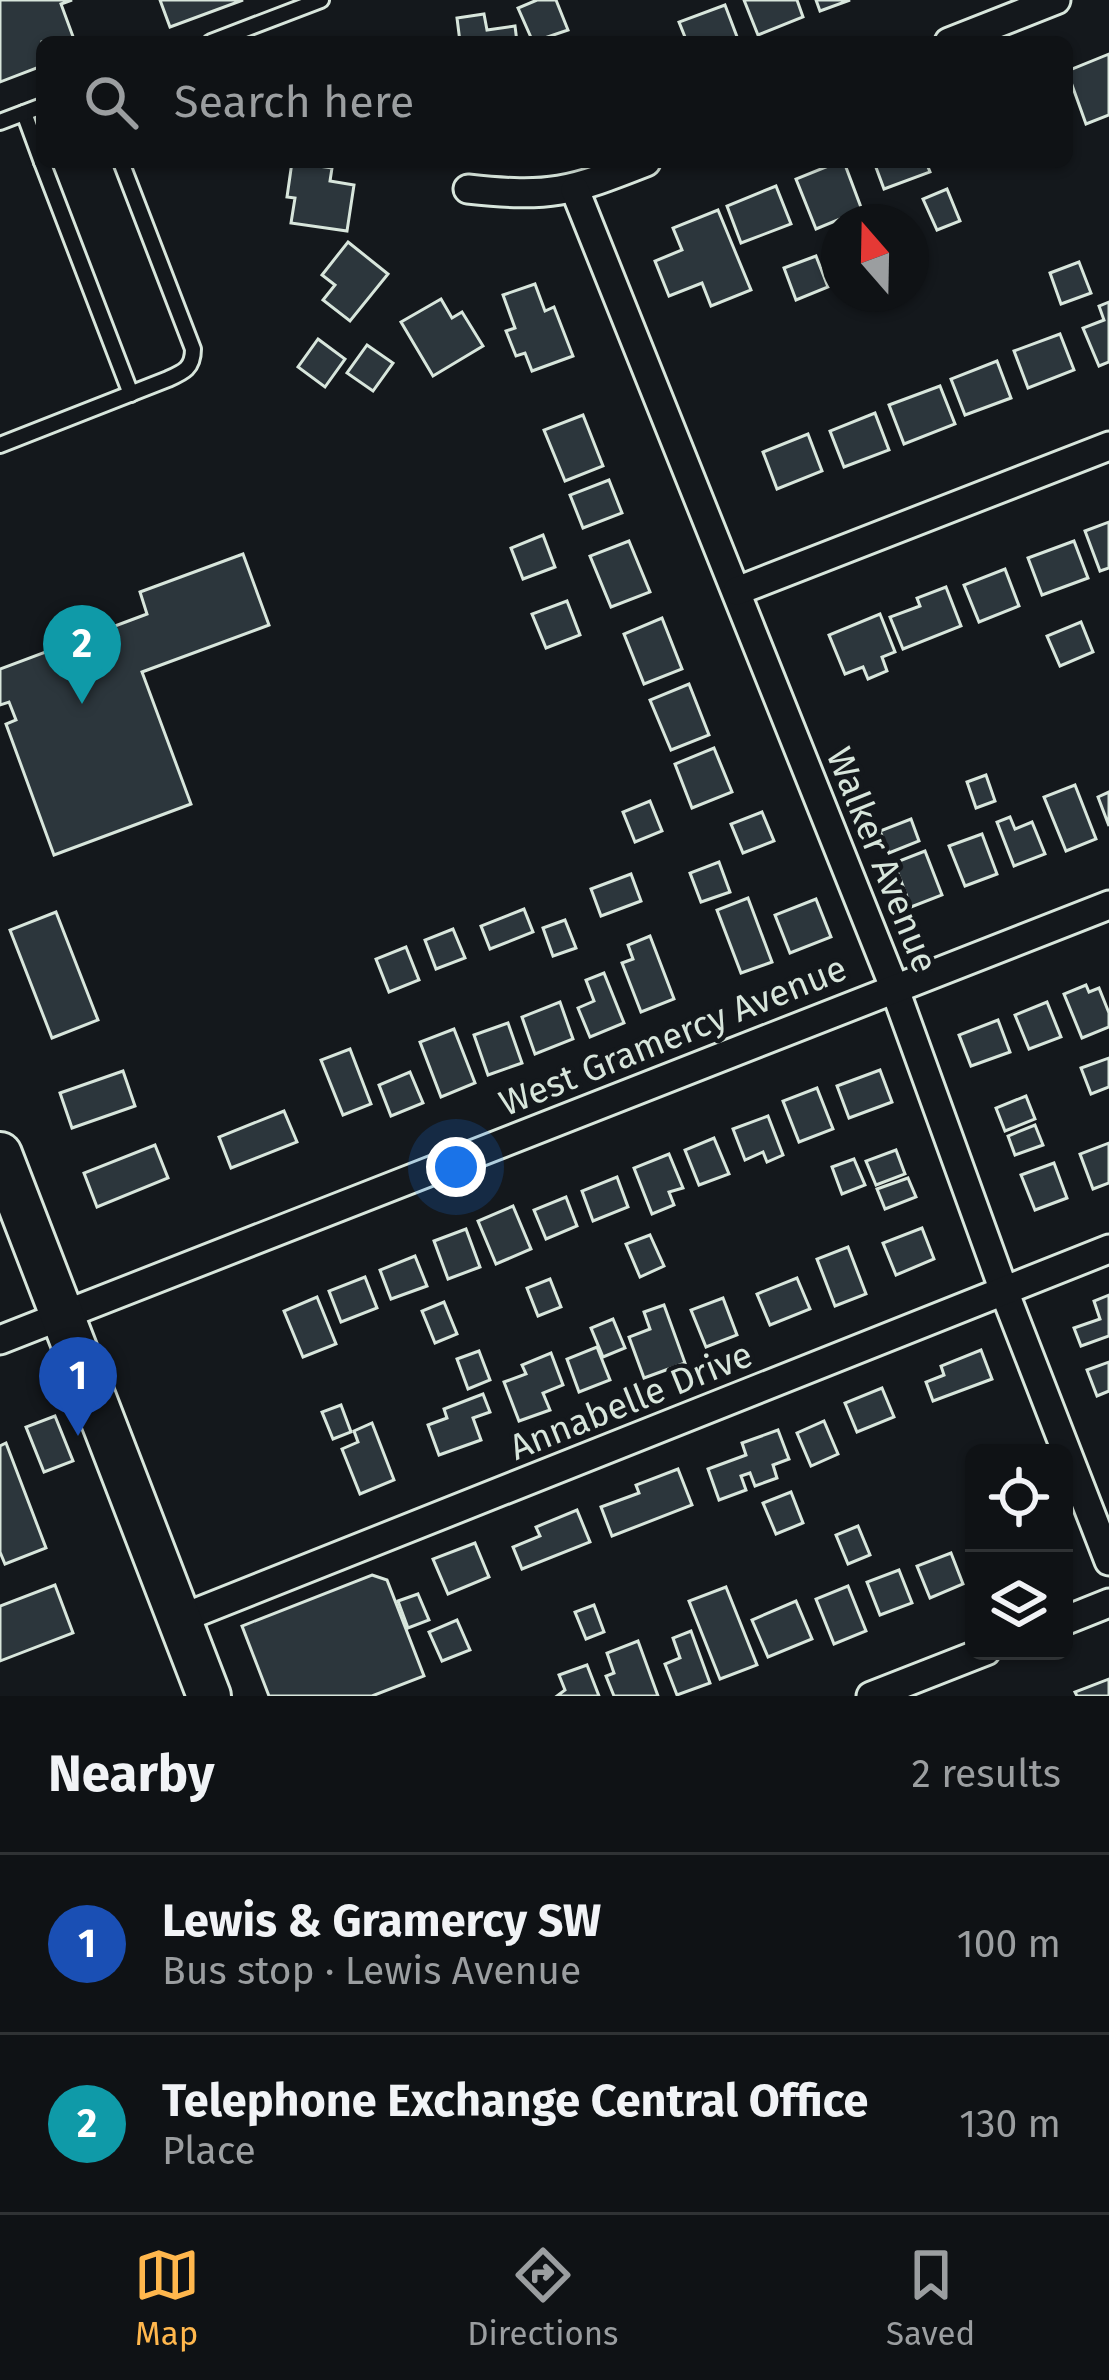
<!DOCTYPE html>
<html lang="en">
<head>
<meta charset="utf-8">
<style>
	body { margin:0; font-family:"Fira Sans",sans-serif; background:#181b1e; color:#f1f3f6 }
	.controls { position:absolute; right:36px; bottom:36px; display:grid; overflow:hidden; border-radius:18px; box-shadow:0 3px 9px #0004 }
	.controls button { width:108px; height:108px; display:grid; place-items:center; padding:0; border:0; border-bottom:3px solid #2f3234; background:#0f1215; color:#f1f3f6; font:60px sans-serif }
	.compass { position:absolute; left:821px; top:204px; width:108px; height:108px; border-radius:50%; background:#0f1215; box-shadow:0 3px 9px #0004; rotate:340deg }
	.you { position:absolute; left:456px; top:1167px; width:42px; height:42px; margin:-30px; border:9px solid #fff; border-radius:50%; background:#1a73e8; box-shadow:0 0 0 18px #1a73e833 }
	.badge { display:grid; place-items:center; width:78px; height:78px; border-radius:50%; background:#ffb74d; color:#fff; font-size:39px; font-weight:700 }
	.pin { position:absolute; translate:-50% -99px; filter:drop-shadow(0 3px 6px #0008) }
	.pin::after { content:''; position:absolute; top:63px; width:42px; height:36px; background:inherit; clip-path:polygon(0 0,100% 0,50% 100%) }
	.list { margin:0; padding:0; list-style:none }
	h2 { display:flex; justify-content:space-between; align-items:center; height:156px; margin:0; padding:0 48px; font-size:51px }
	h2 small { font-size:39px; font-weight:400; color:#9b9ea0 }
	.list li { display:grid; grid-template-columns:78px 1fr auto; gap:36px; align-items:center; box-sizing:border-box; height:180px; padding:0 48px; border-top:3px solid #2f3234 }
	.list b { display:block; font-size:45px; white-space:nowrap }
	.list p { margin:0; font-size:39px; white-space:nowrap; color:#9b9ea0 }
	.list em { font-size:39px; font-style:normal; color:#9b9ea0 }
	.icon { flex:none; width:66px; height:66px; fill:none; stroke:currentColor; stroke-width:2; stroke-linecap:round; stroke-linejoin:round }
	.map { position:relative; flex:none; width:1109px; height:1696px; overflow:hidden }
	.search { position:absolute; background:#0f1215; box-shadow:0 3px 9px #0004; left:36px; right:36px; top:36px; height:132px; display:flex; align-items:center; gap:30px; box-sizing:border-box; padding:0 42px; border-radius:18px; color:#9b9ea0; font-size:45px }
	.sheet { height:516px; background:#0f1215 }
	nav { display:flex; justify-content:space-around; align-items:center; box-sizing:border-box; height:168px; border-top:3px solid #2f3234; background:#0f1215; font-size:33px; color:#9b9ea0 }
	nav a { display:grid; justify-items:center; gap:6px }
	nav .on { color:#ffb74d }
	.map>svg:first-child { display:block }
	.building { fill:#2c363c; stroke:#d8e6dc; stroke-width:3 }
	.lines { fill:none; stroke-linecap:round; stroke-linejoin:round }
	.service-casing { stroke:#d8e6dc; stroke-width:20 }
	.minor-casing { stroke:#d8e6dc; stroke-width:33 }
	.primary-casing { stroke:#d8e6dc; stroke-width:48 }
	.service { stroke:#14181c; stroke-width:14 }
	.minor { stroke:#14181c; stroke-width:27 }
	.primary { stroke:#14181c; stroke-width:42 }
	.labels { text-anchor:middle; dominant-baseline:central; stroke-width:9; stroke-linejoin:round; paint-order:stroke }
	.street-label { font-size:36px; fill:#d8e6dc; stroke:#14181c }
</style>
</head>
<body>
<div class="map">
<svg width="1109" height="1696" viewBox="0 0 1109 1696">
	<rect width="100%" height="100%" fill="#14181c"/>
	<g class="building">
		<path d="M0,0H72L61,4L75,42H42V66L0,82Z"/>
		<path d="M160,0H243L170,27Z"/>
		<path d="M537,0H556L568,30L533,42L518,8Z"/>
		<path d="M744,0H797L803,17L758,35Z"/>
		<path d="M816,0H850L820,11Z"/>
		<path d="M725,5L739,42H687L679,22Z"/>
		<path d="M484,14L487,30L515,26L517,42H460L457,18Z"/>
		<path d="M1109,54V115L1086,124L1067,71Z"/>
		<path d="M292,162L332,168L330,181L354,185L347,231L291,223L295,198L287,197Z"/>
		<path d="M838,162H844L862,210L816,229L796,179Z"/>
		<path d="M874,162H926L930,172L884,189Z"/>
		<path d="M776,186L791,224L741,243L727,206Z"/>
		<path d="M947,189L960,221L937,230L923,199Z"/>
		<path d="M718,210L751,290L711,306L702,283L669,296L655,261L682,250L673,228Z"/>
		<path d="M348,242L388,274L350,321L323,300L335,285L322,275Z"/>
		<path d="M816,256L828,287L796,300L784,268Z"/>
		<path d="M1079,262L1091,293L1061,304L1050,273Z"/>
		<path d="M535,284L545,311L554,307L573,356L532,371L525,353L516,356L506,331L515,328L503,295Z"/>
		<path d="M441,299L452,318L462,312L483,346L433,376L401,322Z"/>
		<path d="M1109,302V362L1099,366L1083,328L1104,320L1099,306Z"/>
		<path d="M1060,334L1074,370L1028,388L1014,351Z"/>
		<path d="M318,339L345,359L325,387L298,367Z"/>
		<path d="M367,345L393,363L373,391L347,373Z"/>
		<path d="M997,361L1011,398L965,415L951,379Z"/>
		<path d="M940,386L955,424L904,444L889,405Z"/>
		<path d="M875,413L889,450L844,467L830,431Z"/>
		<path d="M583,415L603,466L565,481L544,430Z"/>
		<path d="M808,434L822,471L777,489L763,452Z"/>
		<path d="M609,480L622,513L583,528L570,495Z"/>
		<path d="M1109,522V568L1100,571L1085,531Z"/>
		<path d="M543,535L555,567L523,579L511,548Z"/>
		<path d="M629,541L650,592L611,607L590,556Z"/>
		<path d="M1074,541L1088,578L1042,595L1028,558Z"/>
		<path d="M243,554L269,625L142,672L191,804L54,855L6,724L16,720L9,702L0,705V669L147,614L140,592Z"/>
		<path d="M1005,569L1019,606L979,622L964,585Z"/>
		<path d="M946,587L961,626L903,649L890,617L920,606L917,598Z"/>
		<path d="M567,601L580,635L546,648L532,614Z"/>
		<path d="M880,614L895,652L882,657L887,671L868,679L863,667L845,674L829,635Z"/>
		<path d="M662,618L682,669L644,684L624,634Z"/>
		<path d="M1081,622L1093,652L1060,666L1047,636Z"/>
		<path d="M689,684L709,735L671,750L650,700Z"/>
		<path d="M714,748L732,792L692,808L675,764Z"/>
		<path d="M986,775L995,801L976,808L967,782Z"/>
		<path d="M1075,785L1096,839L1066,851L1044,797Z"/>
		<path d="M1109,792V826L1098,797Z"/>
		<path d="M650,801L662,831L635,842L623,812Z"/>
		<path d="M762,812L774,841L743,853L731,824Z"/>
		<path d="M1010,817L1015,829L1032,822L1045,854L1014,866L997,822Z"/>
		<path d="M911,819L919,841L889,853L880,831Z"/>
		<path d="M982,834L997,874L965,886L949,846Z"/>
		<path d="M925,851L942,895L911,907L894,863Z"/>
		<path d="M719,862L730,892L701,902L690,873Z"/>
		<path d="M631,874L641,901L601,916L591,889Z"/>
		<path d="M748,898L772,962L741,973L717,910Z"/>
		<path d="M816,899L831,937L790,953L775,915Z"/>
		<path d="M524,909L533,932L490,949L481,926Z"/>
		<path d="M56,912L98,1020L52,1038L10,930Z"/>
		<path d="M565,920L576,948L553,956L543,928Z"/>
		<path d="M453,929L465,958L436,969L425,940Z"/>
		<path d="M650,936L674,999L641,1012L622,963L633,959L628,945Z"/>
		<path d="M406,947L419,980L389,992L376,959Z"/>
		<path d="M604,973L624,1023L590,1037L578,1008L594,1001L586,980Z"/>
		<path d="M1086,985L1089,992L1099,988L1109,1013V1027L1082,1038L1064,994Z"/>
		<path d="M560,1002L573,1039L535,1054L522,1017Z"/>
		<path d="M1047,1002L1061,1037L1029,1049L1015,1015Z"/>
		<path d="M998,1020L1010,1052L971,1066L959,1035Z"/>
		<path d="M508,1023L522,1063L488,1075L474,1035Z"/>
		<path d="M454,1029L475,1083L441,1097L420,1042Z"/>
		<path d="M350,1049L371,1104L343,1115L321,1060Z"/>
		<path d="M1109,1058V1087L1091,1094L1081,1068Z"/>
		<path d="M880,1070L892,1102L849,1118L837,1086Z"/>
		<path d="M123,1071L135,1106L72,1128L60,1093Z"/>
		<path d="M410,1072L423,1103L391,1116L379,1085Z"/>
		<path d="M817,1088L833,1129L799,1142L783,1101Z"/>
		<path d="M1026,1096L1035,1119L1005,1131L996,1108Z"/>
		<path d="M284,1111L297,1142L231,1168L219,1137Z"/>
		<path d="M768,1116L783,1155L767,1162L763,1152L745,1160L733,1129Z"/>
		<path d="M1035,1125L1043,1145L1015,1155L1008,1136Z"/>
		<path d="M714,1138L729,1174L699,1185L685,1150Z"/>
		<path d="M1109,1143V1183L1093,1189L1080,1154Z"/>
		<path d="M155,1145L168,1178L97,1207L84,1173Z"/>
		<path d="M896,1150L905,1174L876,1185L866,1161Z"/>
		<path d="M669,1154L683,1188L669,1192L674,1205L652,1214L634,1168Z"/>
		<path d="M854,1159L865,1185L842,1194L832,1167Z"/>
		<path d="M1054,1163L1067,1198L1035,1210L1021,1175Z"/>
		<path d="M617,1177L628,1207L593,1221L582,1191Z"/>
		<path d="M908,1178L916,1197L885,1209L877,1189Z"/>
		<path d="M566,1197L577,1226L546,1239L534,1210Z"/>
		<path d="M513,1206L531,1249L496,1264L478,1221Z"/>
		<path d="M922,1228L934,1259L896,1275L883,1243Z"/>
		<path d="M466,1229L480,1267L448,1279L434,1241Z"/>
		<path d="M650,1235L664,1266L640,1277L626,1244Z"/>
		<path d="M848,1247L866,1294L835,1306L817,1259Z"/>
		<path d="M415,1256L427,1286L391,1299L380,1270Z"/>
		<path d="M365,1277L377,1308L341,1322L329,1291Z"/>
		<path d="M797,1278L810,1309L770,1325L757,1294Z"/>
		<path d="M550,1279L561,1307L538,1316L527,1288Z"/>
		<path d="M1109,1295V1336L1081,1346L1074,1328L1100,1319L1094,1301Z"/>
		<path d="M317,1297L336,1344L303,1357L284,1311Z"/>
		<path d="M723,1298L737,1335L706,1347L691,1310Z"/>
		<path d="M444,1302L457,1334L435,1343L422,1311Z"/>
		<path d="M664,1305L685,1363L644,1378L629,1337L650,1329L644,1312Z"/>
		<path d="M613,1319L625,1348L603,1357L591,1328Z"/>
		<path d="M597,1347L610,1380L579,1392L567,1359Z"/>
		<path d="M981,1350L992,1379L933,1401L926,1382L944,1375L941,1366Z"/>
		<path d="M479,1351L490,1380L468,1389L457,1359Z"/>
		<path d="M551,1353L563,1385L543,1393L550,1410L519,1421L504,1382L526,1374L522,1365Z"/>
		<path d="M1109,1362V1391L1097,1396L1087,1370Z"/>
		<path d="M882,1388L894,1417L857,1432L845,1403Z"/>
		<path d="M483,1394L490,1412L473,1418L481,1440L439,1455L428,1425L447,1418L444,1409Z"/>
		<path d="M341,1405L351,1432L333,1439L322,1412Z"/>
		<path d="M55,1416L73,1461L44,1472L26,1427Z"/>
		<path d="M824,1421L838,1454L811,1466L797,1433Z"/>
		<path d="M372,1423L394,1480L360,1494L342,1449L358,1442L354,1431Z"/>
		<path d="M778,1430L789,1459L773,1465L777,1478L755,1486L750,1473L741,1476L746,1490L719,1500L708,1469L746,1455L742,1443Z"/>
		<path d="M6,1443L46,1548L5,1564L0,1552V1446Z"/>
		<path d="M678,1469L692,1505L612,1536L601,1507L639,1493L636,1485Z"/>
		<path d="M791,1492L803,1523L776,1534L763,1503Z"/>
		<path d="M577,1510L590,1542L522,1569L513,1547L540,1536L536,1527Z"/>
		<path d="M858,1526L870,1555L848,1564L836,1535Z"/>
		<path d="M475,1543L489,1577L448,1594L433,1559Z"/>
		<path d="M951,1553L963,1584L930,1598L917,1566Z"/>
		<path d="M899,1570L912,1603L880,1615L867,1582Z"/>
		<path d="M372,1575L387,1580L424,1676L372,1696H269L242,1626Z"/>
		<path d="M55,1585L73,1633L0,1661V1606Z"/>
		<path d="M848,1586L866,1631L834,1644L816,1599Z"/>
		<path d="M726,1587L757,1665L720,1679L689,1601Z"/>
		<path d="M418,1594L429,1620L408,1628L398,1601Z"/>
		<path d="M796,1601L812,1639L768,1657L752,1620Z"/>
		<path d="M594,1605L604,1632L586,1639L575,1612Z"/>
		<path d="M457,1620L470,1650L442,1661L429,1632Z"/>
		<path d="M691,1631L710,1683L677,1695L665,1664L680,1658L673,1638Z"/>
		<path d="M638,1641L658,1696H614L606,1676L614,1673L607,1653Z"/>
		<path d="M587,1665L599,1696H557L565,1690L559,1675Z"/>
		<path d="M1109,1679V1696H1077L1075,1692Z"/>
	</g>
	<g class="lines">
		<defs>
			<g id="service">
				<path d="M211,42L321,0"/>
				<path d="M24,113L42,162"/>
				<path d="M0,122L42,106"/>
				<path d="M42,162L131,394"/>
				<path d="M0,445L168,379C184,372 193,368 193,349L121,162"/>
			</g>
			<g id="minor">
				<path d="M949,42L1056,0"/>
				<path d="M468,189C550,198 570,192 646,162"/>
				<path d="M575,190L894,987L1004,1291L1109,1561"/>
				<path d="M737,591L1109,446"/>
				<path d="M0,1340L1109,905"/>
				<path d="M180,1619L1109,1249"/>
				<path d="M1064,1621L1109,1603"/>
				<path d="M871,1696L986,1651"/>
			</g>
			<path id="primary" d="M0,1154L209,1696"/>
		</defs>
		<use href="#service" class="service-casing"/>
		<use href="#minor" class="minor-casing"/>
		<use href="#primary" class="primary-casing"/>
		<use href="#service" class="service"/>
		<use href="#minor" class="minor"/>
		<use href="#primary" class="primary"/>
	</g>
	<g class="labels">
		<g class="street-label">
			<text transform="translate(882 860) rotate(68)">Walker Avenue</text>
			<text transform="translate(673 1036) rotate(-22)">West Gramercy Avenue</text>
			<text transform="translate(631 1401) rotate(-22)">Annabelle Drive</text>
		</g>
	</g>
</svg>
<div class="controls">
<button><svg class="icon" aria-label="locate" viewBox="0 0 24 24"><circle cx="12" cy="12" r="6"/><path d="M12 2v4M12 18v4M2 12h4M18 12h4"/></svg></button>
<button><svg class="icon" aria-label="layers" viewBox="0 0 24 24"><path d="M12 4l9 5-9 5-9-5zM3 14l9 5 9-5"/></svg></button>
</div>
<svg class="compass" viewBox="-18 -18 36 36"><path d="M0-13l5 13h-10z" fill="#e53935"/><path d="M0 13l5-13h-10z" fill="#9b9ea0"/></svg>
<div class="you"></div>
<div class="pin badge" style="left:78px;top:1436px;background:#1a4fb4">1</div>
<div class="pin badge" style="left:82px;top:704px;background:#0f9aa8">2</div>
<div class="search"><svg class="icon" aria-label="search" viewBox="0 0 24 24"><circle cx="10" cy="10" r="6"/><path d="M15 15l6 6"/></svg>Search here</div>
</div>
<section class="sheet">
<h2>Nearby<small>2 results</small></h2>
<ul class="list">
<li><span class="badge" style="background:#1a4fb4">1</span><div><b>Lewis &amp; Gramercy SW</b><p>Bus stop · Lewis Avenue</p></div><em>100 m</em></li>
<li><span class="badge" style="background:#0f9aa8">2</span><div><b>Telephone Exchange Central Office</b><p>Place</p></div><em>130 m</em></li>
</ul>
</section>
<nav>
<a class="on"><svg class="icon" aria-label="map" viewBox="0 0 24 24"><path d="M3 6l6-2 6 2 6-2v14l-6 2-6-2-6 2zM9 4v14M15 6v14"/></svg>Map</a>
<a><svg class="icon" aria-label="directions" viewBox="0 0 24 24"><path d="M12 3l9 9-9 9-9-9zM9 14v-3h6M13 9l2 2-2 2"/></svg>Directions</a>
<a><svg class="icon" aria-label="saved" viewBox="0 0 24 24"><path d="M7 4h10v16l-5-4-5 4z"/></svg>Saved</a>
</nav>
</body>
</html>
